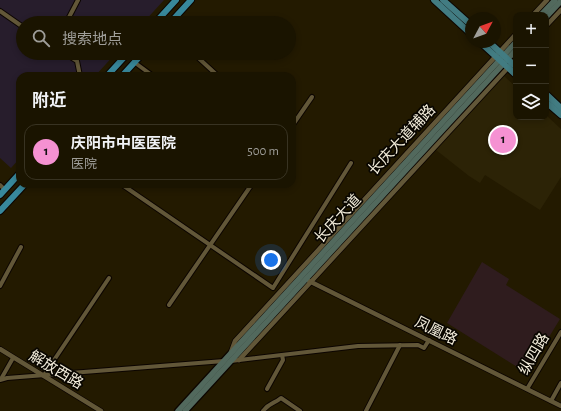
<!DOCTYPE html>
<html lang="zh">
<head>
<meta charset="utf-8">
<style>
	body { margin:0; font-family:"Alegreya Sans","Noto Sans SC",sans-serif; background:#27210f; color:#f1f3f6 }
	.controls { position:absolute; right:12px; top:12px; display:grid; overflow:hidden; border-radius:8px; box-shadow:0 2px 6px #0003 }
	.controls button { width:36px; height:36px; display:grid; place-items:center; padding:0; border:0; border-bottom:1px solid #383322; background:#1a1400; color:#f1f3f6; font:20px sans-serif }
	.compass { position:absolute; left:465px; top:12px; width:36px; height:36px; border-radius:50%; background:#1a1400; box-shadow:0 2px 6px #0003; rotate:49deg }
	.you { position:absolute; left:271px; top:260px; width:14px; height:14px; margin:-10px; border:3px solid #fff; border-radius:50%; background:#1a73e8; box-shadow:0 0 0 6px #1a73e833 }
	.badge { display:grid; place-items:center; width:26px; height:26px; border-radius:50%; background:#f591d2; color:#111; font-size:13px; font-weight:700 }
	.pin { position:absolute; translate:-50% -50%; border:2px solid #fff; box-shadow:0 1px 4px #0006 }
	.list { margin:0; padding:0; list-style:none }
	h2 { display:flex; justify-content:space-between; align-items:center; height:52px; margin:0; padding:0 16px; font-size:17px }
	h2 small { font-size:13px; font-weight:400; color:#9f9e99 }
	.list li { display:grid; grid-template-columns:26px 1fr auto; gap:12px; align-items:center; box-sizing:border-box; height:56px; margin:0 8px 8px; padding:0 8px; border:1px solid #383322; border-radius:12px }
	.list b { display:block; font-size:15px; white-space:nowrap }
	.list p { margin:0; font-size:13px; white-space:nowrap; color:#9f9e99 }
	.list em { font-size:13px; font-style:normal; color:#9f9e99 }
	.icon { flex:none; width:22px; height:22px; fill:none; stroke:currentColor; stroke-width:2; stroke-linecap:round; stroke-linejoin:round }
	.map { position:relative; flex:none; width:561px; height:411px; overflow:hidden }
	.search { position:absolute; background:#1a1400; box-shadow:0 2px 6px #0003; left:16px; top:16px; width:280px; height:44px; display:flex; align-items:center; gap:10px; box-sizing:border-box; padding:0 14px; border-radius:22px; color:#9f9e99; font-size:15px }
	.panel { position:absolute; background:#1a1400; box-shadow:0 2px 6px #0003; left:16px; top:72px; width:280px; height:116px; border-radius:12px }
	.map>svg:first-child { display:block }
	.built { fill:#2c2306 }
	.industrial { fill:#271d2c }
	.education { fill:#2f1c1e }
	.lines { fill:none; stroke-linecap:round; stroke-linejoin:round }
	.minor-casing { stroke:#0c0500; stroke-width:6 }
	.tertiary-casing { stroke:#0c0500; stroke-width:6 }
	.secondary-casing { stroke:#0c0500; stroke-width:8 }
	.primary-casing { stroke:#0c0500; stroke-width:8 }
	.trunk-casing { stroke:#0c0500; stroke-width:8 }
	.minor { stroke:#625738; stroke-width:4 }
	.tertiary { stroke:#625738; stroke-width:4.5 }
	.secondary { stroke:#52695d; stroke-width:5.5 }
	.primary { stroke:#427c82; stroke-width:6 }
	.trunk { stroke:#38889b; stroke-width:6 }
	.labels { text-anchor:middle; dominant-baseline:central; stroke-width:3.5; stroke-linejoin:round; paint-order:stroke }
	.street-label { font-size:15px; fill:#f2ecda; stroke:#090600 }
</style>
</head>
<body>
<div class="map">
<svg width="561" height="411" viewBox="0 0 561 411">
	<rect width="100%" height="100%" fill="#231a00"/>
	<path class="built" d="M504,76L516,87V117H546V115L561,129V177L540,210L485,175L480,183L469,176L436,150Z"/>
	<path class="industrial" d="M0,0H164L143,23H23V53H116L95,76H20V158L11,168L0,158Z"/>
	<path class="education" d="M482,262L509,279L506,285L560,319L527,373L447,323Z"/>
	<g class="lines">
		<defs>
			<g id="minor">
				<path d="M0,11L23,27"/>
				<path d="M66,23L78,0"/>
				<path d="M64,53L77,61L80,76"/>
				<path d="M193,53L218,76"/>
				<path d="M134,62L153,76"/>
				<path d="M292,126L312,97"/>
				<path d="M121,184L273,288L351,163"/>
				<path d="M0,185L5,190"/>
				<path d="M0,286L21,247"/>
				<path d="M169,305L252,184"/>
				<path d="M231,361L358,346L418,345L424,348L429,340"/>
				<path d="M44,375L109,278"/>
				<path d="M1,379L13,358"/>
				<path d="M0,380L7,378L224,361"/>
				<path d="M267,389L283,360L282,355"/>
				<path d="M527,389L561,332"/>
				<path d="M551,401L561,383"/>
				<path d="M263,411C270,402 274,404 281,398L300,411"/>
				<path d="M366,411L400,345"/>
			</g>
			<g id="tertiary">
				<path d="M533,15L547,0"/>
				<path d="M546,26L561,10"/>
				<path d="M309,281L561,406"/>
				<path d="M0,349L101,411"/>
				<path d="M231,352L235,341L516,34"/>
				<path d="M239,360L516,59"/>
			</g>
			<g id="secondary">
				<path d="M541,15L555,0"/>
				<path d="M546,17L561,1"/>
				<path d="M178,411L516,42"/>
				<path d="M185,411L516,50"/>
			</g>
			<g id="primary">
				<path d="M434,0L471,34"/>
				<path d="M443,0L471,25"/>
				<path d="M480,42L516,75"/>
				<path d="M489,42L516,67"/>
				<path d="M546,94L561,108"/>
				<path d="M546,102L561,115"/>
			</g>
			<g id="trunk">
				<path d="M155,23L176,0"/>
				<path d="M170,23L191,0"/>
				<path d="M107,76L128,53"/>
				<path d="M122,76L143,53"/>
				<path d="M0,195L20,173"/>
				<path d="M0,211L25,184"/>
			</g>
		</defs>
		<use href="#minor" class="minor-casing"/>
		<use href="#tertiary" class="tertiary-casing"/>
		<use href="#secondary" class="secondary-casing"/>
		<use href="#primary" class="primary-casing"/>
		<use href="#trunk" class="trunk-casing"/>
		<use href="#minor" class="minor"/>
		<use href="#tertiary" class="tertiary"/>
		<use href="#secondary" class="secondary"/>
		<use href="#primary" class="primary"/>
		<use href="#trunk" class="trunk"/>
	</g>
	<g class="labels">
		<g class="street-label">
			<text transform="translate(402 140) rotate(-47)">长庆大道辅路</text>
			<text transform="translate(338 219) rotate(-47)">长庆大道</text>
			<text transform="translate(436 331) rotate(26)">凤凰路</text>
			<text transform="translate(534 354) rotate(-60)">纵四路</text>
			<text transform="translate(56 370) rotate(31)">解放西路</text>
		</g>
	</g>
</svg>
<div class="controls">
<button>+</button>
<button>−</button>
<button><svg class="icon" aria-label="layers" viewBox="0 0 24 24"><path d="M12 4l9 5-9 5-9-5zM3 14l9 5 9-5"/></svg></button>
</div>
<svg class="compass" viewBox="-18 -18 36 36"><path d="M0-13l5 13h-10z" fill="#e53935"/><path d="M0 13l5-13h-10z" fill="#9f9e99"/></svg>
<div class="you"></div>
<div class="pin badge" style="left:503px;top:140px">1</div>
<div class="search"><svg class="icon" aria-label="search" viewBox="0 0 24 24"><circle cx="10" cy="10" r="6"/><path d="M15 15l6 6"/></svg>搜索地点</div>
<section class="panel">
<h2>附近<small></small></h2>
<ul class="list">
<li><span class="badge">1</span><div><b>庆阳市中医医院</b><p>医院</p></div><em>500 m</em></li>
</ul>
</section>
</div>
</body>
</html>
